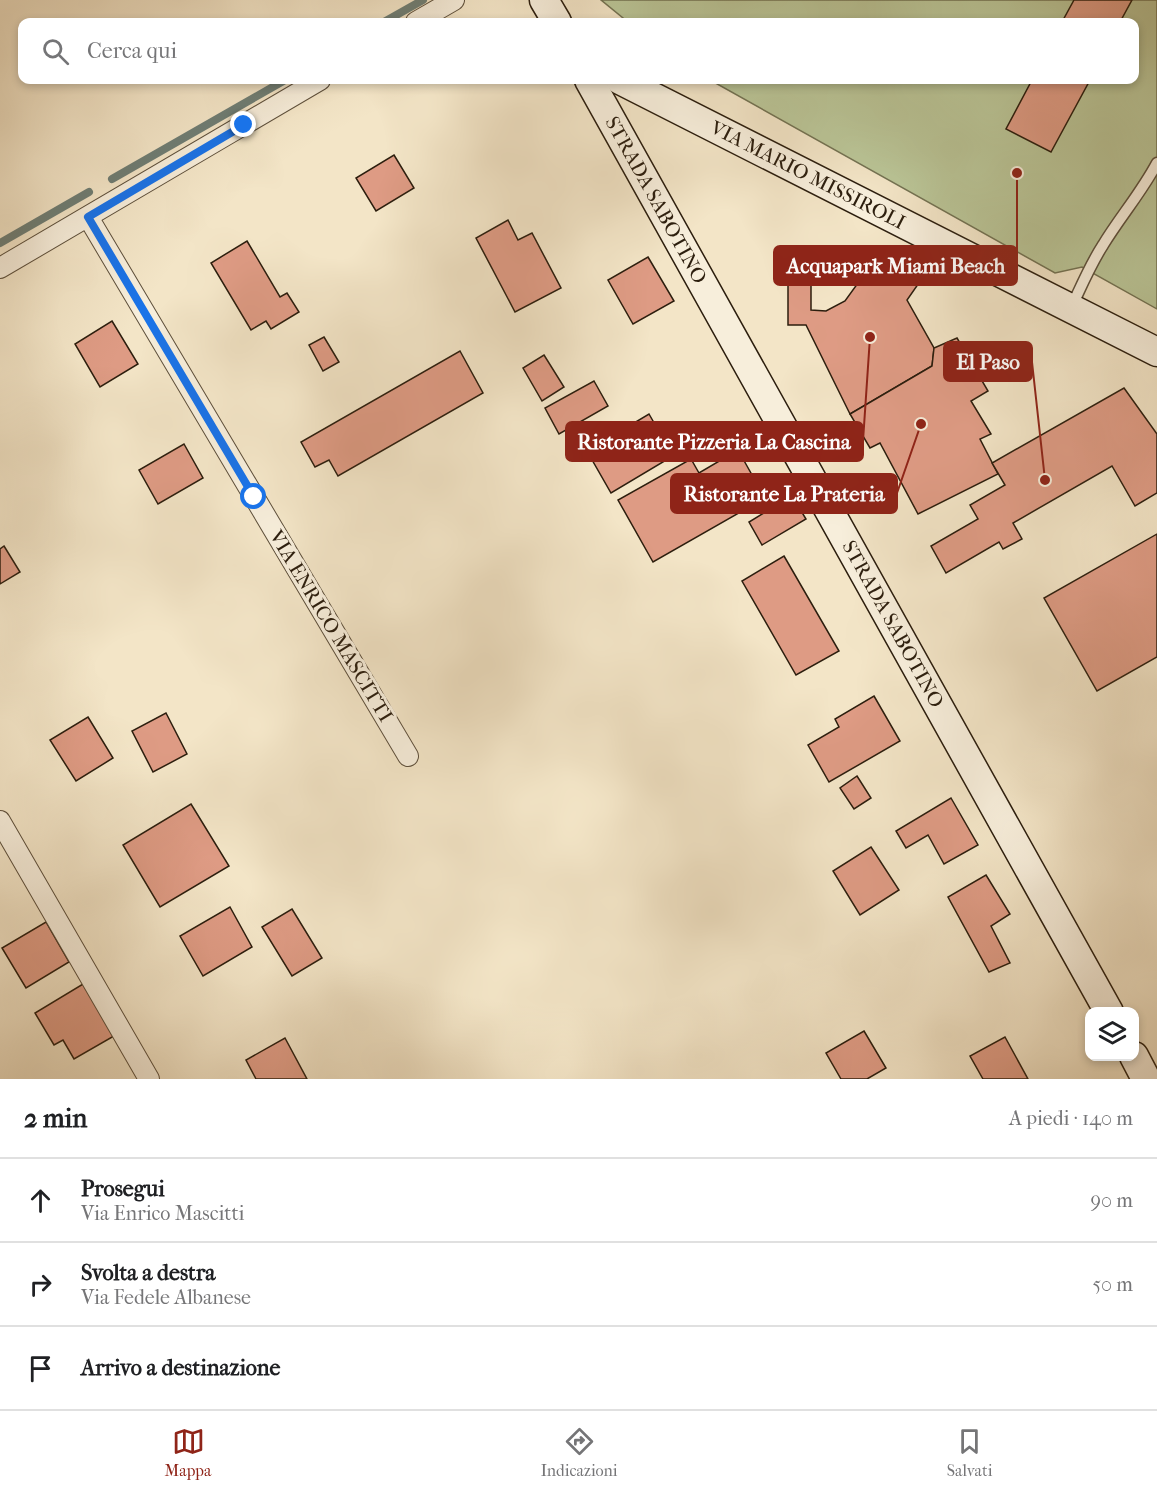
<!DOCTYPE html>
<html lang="it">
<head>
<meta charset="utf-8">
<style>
	body { margin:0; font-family:"IM FELL French Canon",serif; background:#f6f6f6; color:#202124 }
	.controls { position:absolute; right:18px; bottom:18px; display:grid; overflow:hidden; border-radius:12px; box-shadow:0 3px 9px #0003 }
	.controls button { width:54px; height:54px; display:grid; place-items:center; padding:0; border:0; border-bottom:2px solid #e0e0e0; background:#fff; color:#202124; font:30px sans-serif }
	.stop { position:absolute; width:18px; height:18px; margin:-14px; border:4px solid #1a73e8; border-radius:50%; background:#fff }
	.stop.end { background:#1a73e8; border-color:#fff; box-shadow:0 2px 6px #0008 }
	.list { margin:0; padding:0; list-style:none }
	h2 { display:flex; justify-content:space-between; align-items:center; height:78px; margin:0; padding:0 24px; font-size:26px }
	h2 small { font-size:20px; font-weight:400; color:#757577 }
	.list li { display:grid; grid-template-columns:39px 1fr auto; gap:18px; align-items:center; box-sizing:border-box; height:84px; padding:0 24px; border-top:2px solid #e0e0e0 }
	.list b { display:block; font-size:22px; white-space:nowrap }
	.list p { margin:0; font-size:20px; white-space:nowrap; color:#757577 }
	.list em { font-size:20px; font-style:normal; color:#757577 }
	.icon { flex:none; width:33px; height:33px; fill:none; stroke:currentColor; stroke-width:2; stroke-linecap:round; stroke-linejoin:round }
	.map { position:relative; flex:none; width:1157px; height:1079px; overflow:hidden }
	.search { position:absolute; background:#fff; box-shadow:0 3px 9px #0003; left:18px; right:18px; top:18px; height:66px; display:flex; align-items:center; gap:15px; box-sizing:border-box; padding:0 21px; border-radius:12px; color:#757577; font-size:22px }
	.sheet { height:330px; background:#fff }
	nav { display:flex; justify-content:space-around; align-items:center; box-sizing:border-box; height:84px; border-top:2px solid #e0e0e0; background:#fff; font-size:16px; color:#757577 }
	nav a { display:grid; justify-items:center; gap:3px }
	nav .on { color:#8f2418 }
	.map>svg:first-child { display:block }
	.green { fill:#bac597; stroke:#737252; stroke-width:1.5 }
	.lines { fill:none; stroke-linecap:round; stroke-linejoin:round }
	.stream { stroke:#6f7e75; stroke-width:8 }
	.building { fill:#de9b84; stroke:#2c1e0e; stroke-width:1.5 }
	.lane-casing { stroke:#5e503c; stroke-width:13 }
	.street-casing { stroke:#5e503c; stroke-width:22 }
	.secondary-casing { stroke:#2c1e0e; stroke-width:31 }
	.lane { stroke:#f7eedb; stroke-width:10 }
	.street { stroke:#f7eedb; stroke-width:20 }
	.secondary { stroke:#f7eedb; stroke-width:28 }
	.route { stroke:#1a73e8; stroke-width:8 }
	.labels { text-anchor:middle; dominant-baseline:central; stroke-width:6; stroke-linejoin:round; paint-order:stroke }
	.street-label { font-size:20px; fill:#2c1e0e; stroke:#f7eedb }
	.leader { fill:none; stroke:#8f2418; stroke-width:2 }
	.callout-dot { fill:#8f2418; stroke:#f7eedb; stroke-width:2 }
	.callout { fill:#8f2418; stroke:#8f2418; stroke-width:2 }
	.callout-label { font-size:21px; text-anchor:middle; font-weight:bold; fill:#fff }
</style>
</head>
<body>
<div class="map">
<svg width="1157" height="1079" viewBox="0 0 1157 1079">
	<rect width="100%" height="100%" fill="#f3e5c7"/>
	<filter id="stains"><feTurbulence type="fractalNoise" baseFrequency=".00333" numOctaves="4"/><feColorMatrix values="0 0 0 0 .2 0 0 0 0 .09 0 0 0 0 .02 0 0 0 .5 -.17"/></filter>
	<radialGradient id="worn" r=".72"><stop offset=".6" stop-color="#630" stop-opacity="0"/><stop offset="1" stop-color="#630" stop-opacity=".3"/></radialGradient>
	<path class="green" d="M601,0H1157V309L1082,267L1055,273L710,80H1134V22H628Z"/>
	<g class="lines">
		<g class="stream">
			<path d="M384,22L423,0"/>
			<path d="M112,179L285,80"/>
			<path d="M0,243L89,192"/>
		</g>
	</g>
	<g class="building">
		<path d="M1074,0H1132L1120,22H1062Z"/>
		<path d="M1032,80H1090L1051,152L1006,129Z"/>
		<path d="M394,155L414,188L376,211L356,178Z"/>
		<path d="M508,220L518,240L532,233L561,288L515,312L476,238Z"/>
		<path d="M247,241L280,297L287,293L299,312L271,329L266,321L251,330L211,263Z"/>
		<path d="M879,254L921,280L907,300L934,348L932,366L850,414L806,325H788V275L811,278V310L826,311L845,301Z"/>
		<path d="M648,257L674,301L633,324L608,280Z"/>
		<path d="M112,321L138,364L100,387L75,344Z"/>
		<path d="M324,337L339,362L323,371L309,345Z"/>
		<path d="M957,338L988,391L971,401L991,434L980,439L998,474L918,514L880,443L870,448L850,414L932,366L934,348Z"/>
		<path d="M460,351L483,393L338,476L329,460L315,467L301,442Z"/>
		<path d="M544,355L564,387L542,401L523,368Z"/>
		<path d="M594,381L608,406L559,434L545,408Z"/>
		<path d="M1124,388L1157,434V493L1135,506L1112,466L1013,523L1022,539L1003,549L999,542L946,573L931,546L978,519L970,505L1005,485L992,463Z"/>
		<path d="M649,414L673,456L611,493L587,451Z"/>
		<path d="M184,444L203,478L158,504L139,470Z"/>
		<path d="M738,450L765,498L653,562L618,500L691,459L699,473Z"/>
		<path d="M792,496L806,519L762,545L749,522Z"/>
		<path d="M1157,534V657L1097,691L1044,598Z"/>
		<path d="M4,546L20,572L0,584V549Z"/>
		<path d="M784,556L839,651L796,675L742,581Z"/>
		<path d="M874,696L900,741L829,782L808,745L839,727L835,719Z"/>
		<path d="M166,713L187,754L153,772L132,731Z"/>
		<path d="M88,717L113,758L76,781L50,740Z"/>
		<path d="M857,776L871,798L854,809L840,788Z"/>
		<path d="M951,798L978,845L944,864L928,835L906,848L896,831Z"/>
		<path d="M191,804L229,866L160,907L123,845Z"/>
		<path d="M871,847L899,890L860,915L833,871Z"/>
		<path d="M986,875L1010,914L991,926L1010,963L989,972L948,897Z"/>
		<path d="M230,907L252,947L203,976L180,936Z"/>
		<path d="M292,909L322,958L292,976L262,927Z"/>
		<path d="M46,922L69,962L26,988L2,948Z"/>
		<path d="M83,984L114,1036L74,1059L63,1040L54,1045L35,1013Z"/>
		<path d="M864,1031L886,1068L867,1079H841L826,1053Z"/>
		<path d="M1005,1037L1028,1079H983L970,1056Z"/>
		<path d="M285,1038L307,1079H256L246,1060Z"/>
	</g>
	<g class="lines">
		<defs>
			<path id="lane" d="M1071,308C1081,287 1090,265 1103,245C1120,217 1141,193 1157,163"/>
			<g id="street">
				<path d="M416,22L454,0"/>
				<path d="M88,217L408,756"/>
				<path d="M0,268L320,80"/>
				<path d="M0,821L149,1079"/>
			</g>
			<g id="secondary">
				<path d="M544,0L557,22"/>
				<path d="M589,80L1109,1012"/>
				<path d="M620,80L1157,352"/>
				<path d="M1134,1056L1146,1079"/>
			</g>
		</defs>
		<use href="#lane" class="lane-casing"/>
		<use href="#street" class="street-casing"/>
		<use href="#secondary" class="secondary-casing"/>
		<use href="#lane" class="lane"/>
		<use href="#street" class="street"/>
		<use href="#secondary" class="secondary"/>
	</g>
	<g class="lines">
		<path class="route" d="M244,125L88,217L254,497"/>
	</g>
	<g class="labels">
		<g class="street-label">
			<text transform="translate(808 175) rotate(27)">VIA MARIO MISSIROLI</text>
			<text transform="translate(656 200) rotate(61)">STRADA SABOTINO</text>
			<text transform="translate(893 624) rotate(61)">STRADA SABOTINO</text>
			<text transform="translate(331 626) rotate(59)">VIA ENRICO MASCITTI</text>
		</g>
	</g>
	<path class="leader" d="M1017 173L1017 266M1045 480L1032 362M870 337L863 441M921 424L897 493"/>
	<g class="callout-dot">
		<circle cx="1017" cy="173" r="6"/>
		<circle cx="1045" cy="480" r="6"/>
		<circle cx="870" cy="337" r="6"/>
		<circle cx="921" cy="424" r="6"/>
	</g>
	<g class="callout">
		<rect x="774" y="246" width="243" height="39" rx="6"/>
		<rect x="944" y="342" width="88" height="39" rx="6"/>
		<rect x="566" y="422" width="297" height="39" rx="6"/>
		<rect x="671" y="474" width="226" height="39" rx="6"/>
	</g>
	<g class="callout-label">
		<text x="896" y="273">Acquapark Miami Beach</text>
		<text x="988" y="369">El Paso</text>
		<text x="714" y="449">Ristorante Pizzeria La Cascina</text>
		<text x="784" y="501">Ristorante La Prateria</text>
	</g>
	<rect width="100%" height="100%" filter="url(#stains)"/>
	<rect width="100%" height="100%" fill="url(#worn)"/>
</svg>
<div class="controls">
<button><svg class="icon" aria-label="layers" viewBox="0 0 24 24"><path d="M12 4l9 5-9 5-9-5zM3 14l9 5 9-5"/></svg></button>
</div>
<div class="stop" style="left:254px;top:497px"></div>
<div class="stop end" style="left:244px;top:125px"></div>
<div class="search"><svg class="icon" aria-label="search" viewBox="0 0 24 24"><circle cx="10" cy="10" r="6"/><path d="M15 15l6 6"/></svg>Cerca qui</div>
</div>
<section class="sheet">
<h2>2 min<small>A piedi · 140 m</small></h2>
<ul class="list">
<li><svg class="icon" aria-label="ahead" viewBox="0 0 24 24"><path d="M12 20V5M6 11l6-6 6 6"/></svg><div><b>Prosegui</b><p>Via Enrico Mascitti</p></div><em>90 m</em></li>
<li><svg class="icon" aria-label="right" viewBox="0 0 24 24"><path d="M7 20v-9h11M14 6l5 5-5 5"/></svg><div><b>Svolta a destra</b><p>Via Fedele Albanese</p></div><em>50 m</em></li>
<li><svg class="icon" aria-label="arrive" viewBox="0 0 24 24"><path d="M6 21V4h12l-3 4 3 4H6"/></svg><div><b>Arrivo a destinazione</b></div></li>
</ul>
</section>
<nav>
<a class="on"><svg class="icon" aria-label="map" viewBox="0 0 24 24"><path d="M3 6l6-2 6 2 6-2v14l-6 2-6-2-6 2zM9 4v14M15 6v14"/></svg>Mappa</a>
<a><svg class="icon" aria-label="directions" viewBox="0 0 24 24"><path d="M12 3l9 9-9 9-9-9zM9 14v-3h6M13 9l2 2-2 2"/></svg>Indicazioni</a>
<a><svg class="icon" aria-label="saved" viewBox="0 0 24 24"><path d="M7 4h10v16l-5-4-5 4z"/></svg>Salvati</a>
</nav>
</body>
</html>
